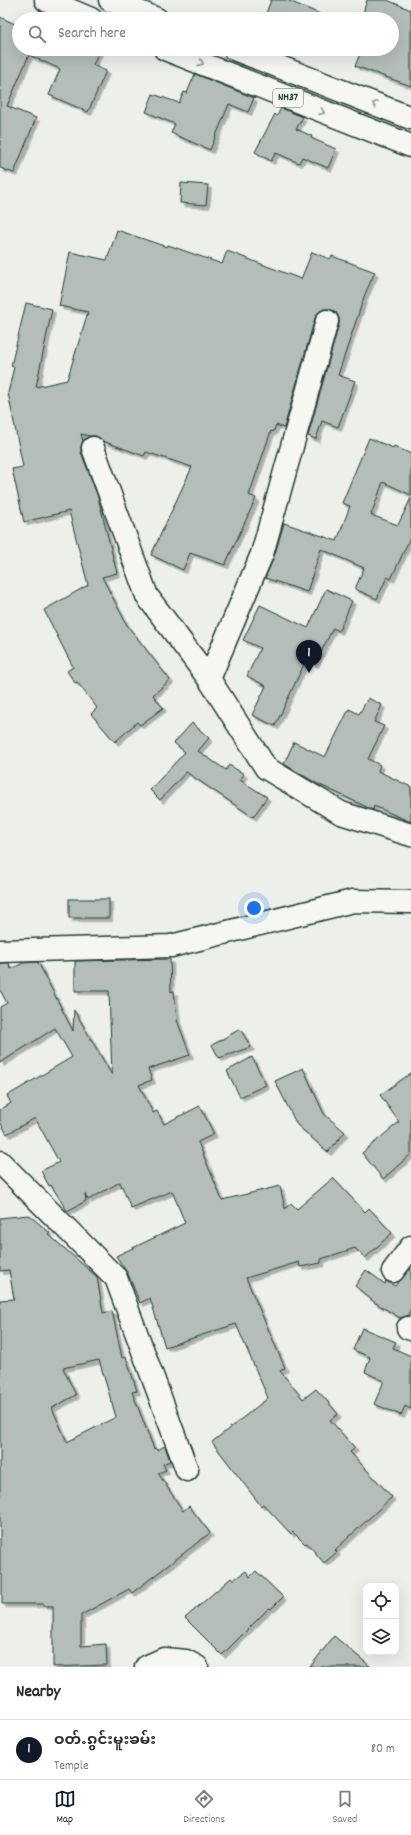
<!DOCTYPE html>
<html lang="en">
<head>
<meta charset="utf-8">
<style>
	body { margin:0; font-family:Dekko,"Noto Sans Myanmar",sans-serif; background:#f7f7f7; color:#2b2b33 }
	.controls { position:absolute; right:12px; bottom:12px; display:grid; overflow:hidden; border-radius:8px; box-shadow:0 4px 16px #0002 }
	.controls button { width:36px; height:36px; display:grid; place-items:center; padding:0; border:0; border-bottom:1px solid #e1e1e2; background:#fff; color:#2b2b33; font:20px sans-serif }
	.you { position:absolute; left:254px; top:908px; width:14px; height:14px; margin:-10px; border:3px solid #fff; border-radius:50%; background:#1a73e8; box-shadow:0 0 0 6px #1a73e833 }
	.badge { display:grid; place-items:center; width:26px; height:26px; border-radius:50%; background:#111827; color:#fff; font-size:13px; font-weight:700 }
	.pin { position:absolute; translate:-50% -33px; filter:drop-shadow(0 1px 2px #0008) }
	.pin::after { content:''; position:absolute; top:21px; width:14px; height:12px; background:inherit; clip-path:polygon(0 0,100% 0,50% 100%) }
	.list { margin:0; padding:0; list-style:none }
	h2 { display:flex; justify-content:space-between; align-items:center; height:52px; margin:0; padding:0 16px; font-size:17px }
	h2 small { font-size:13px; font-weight:400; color:#7c7c81 }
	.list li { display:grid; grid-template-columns:26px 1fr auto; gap:12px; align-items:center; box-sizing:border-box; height:60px; padding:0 16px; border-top:1px solid #e1e1e2 }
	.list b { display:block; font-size:15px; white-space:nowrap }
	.list p { margin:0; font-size:13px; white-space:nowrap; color:#7c7c81 }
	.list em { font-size:13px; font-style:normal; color:#7c7c81 }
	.icon { flex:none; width:22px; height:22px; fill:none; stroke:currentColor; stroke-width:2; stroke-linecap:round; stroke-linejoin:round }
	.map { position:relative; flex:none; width:411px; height:1667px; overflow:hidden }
	.search { position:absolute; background:#fff; box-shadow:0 4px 16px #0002; left:12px; right:12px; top:12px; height:44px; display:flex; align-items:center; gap:10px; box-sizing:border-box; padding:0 14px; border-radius:22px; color:#7c7c81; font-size:15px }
	.sheet { height:112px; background:#fff }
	nav { display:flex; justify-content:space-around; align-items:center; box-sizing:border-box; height:56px; border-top:1px solid #e1e1e2; background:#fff; font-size:11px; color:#7c7c81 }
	nav a { display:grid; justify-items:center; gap:2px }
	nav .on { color:#111827 }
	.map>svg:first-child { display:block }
	.building { fill:#b4bdb8; stroke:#1f3d34; fill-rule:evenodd; filter:url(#shadow) }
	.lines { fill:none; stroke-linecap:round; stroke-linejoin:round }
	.minor-casing { stroke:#1f3d34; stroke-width:25 }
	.trunk-casing { stroke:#1f3d34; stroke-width:25 }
	.minor { stroke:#f6f6f2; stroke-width:22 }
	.trunk { stroke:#f6f6f2; stroke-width:22 }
	.oneway { stroke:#8a9a93 }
	.labels { text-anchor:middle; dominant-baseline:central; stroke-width:3.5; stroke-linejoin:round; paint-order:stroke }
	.shield { fill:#f6f6f2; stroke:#60746d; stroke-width:1 }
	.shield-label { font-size:11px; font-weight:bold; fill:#1f3d34 }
</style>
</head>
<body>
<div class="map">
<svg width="411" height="1667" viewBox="0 0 411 1667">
	<defs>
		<filter id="shadow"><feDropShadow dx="3.5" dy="3.5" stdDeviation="0" flood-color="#0004"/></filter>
	</defs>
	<rect width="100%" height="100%" fill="#edefea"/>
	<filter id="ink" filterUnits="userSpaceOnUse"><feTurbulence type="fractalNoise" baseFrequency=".025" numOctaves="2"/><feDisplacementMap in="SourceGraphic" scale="8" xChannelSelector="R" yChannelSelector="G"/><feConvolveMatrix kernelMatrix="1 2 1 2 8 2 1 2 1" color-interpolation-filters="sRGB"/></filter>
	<g filter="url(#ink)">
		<g class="building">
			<path d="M271,0H287L332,19H264Z"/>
			<path d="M367,0H387L411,10V86L355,66L362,49H392V19H368L369,15L363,13Z"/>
			<path d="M0,17L19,26V49H100L93,65L106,71L88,112L49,95L60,69L29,55L7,106L36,118L14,173L0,168Z"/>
			<path d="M195,74L254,98L248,112L229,104L210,150L171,133L175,124L146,112L153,94L179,103L184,92L187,93Z"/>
			<path d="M281,108L303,117L296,129L312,136L311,138L336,149L328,168L302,157L299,163L276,153L271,161L255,152L275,114L277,116Z"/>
			<path d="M181,183L208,185L206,205L180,203Z"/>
			<path d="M117,230L167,247L168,245L222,264L227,251L301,279L312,252L330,259L332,256L375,272L365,294L338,375L355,381L338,427L322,421L316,439L308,436L339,324V318L336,312L330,309H324L319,312L315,318L284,428L276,425L273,432L271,431L249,495L256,498L225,565L190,553L183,570L151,555L192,467L146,452L144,456L103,441L96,436H89L81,434L83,441L81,446V452L98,497L117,573L102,577L127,625L170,680L153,695L163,708L140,725L137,722L115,742L91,714L97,708L77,682L75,683L67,671L73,667L44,610L88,585L69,511L24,522L12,469L23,467L8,393L14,367L11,366L26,303L52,309L36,387L67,380L88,312L59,306L70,252L107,260Z"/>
			<path d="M369,438L393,448L394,446L411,454V495L383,482L371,515L398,525L411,498V536L391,579L387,577L377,599L355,589L364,568L321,549L307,592L265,578L274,557L284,523L337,541L350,506L342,503Z"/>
			<path d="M326,589L352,601L339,631L333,628L315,664L306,660L275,726L252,715L266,686L247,676L260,648L243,640L260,605L308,628Z"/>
			<path d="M368,698L382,705L374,722L384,726L368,759L380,765L378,771L411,787V822L374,806L373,810L316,783L284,764L294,742L325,757L349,709L359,714Z"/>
			<path d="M192,723L209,738L198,751L226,770L229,765L244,774L240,780L267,797L253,817L186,772L160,800L150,790L185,752L174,743Z"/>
			<rect x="69" y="899" width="40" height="19"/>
			<path d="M170,959L171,992L174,991L177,1020L190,1055L148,1069L152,1080L139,1085L153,1113L157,1111L164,1124L200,1106L214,1134L198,1142L222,1200L280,1186L285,1209L291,1203L297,1209L333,1178L365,1212L369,1208L392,1233L365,1258L355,1248L321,1259V1263L300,1267L299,1262L246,1278L285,1368L280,1371L303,1399L316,1389L328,1402L338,1414L330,1420L355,1448L350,1452L392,1497L335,1550L337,1552L324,1563L307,1543L305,1544L293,1532L291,1534L263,1504L261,1506L212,1442L268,1398L236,1324L165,1347L150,1298L140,1303L128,1274L116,1256L185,1223L172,1191L131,1208L120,1182L88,1200L85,1194L86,1201L67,1211L51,1185L49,1186L41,1171L59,1162L35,1118L7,1134L0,1122V1110L11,1103L7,1096L72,1057L55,1028L0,1063V1007L7,1003L0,990V963H9L11,969L23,963L38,962L73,1031L74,1010L112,1075L109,991H75V961Z"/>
			<path d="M240,1029L251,1047L219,1058L212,1045Z"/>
			<path d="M252,1057L266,1085L240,1097L227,1071Z"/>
			<path d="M303,1068L324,1114L345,1132L328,1152L297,1125L275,1081Z"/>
			<path d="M411,1073V1154L383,1179L362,1153L399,1122L380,1095Z"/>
			<path d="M29,1215L50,1233L48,1234L97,1277L103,1313L112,1311L122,1358L126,1357L137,1391L132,1392L154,1449L155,1448L157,1450L165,1446L170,1461L163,1464L166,1470L158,1473L183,1511L189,1506L210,1533L132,1593L129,1589L81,1615V1646L106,1644L107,1665L53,1667V1606H43V1604H2V1574H0V1300L14,1299L9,1270L0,1271V1218ZM99,1360L116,1417L67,1442L52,1408L76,1395L63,1368Z"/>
			<path d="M411,1268V1309L407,1316L400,1318L374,1302L355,1286L366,1270L385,1284L386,1281L395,1286Z"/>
			<path d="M362,1328L396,1342L393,1348L411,1356V1409L405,1406L401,1415L374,1404L384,1381L365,1372L370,1357L353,1350Z"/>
			<path d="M246,1571L250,1577L256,1571L283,1597L271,1609L269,1608L222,1655L185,1618L231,1578L233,1580Z"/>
			<path d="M334,1636L371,1667H310Z"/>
		</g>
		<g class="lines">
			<defs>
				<g id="minor">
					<path d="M93,448L147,596L209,679L266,768L341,813L411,835"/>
					<path d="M209,679L262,554L327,321"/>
					<path d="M0,951L171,946L353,901L411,902"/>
					<path d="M0,1162L116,1278L187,1470"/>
					<path d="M393,1271L411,1247"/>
					<path d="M408,1328L411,1329"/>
					<path d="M146,1667L164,1659L186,1661L197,1667"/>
				</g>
				<g id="trunk">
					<path d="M46,0L91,19"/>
					<path d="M110,0L157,19"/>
					<path d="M165,49L411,146"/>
					<path d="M234,49L411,118"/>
				</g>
			</defs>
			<use href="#minor" class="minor-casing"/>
			<use href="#trunk" class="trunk-casing"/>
			<use href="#minor" class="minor"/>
			<use href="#trunk" class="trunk"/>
		</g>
		<defs><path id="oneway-chevron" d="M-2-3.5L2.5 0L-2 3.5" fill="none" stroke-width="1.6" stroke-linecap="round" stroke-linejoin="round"/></defs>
		<g class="oneway">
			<use href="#oneway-chevron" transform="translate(201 63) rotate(22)"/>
			<use href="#oneway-chevron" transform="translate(375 104) rotate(-159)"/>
			<use href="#oneway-chevron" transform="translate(322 112) rotate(22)"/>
		</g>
	</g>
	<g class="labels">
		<rect class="shield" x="273" y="89" width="30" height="18" rx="3"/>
		<g class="shield-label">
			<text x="288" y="98">NH37</text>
		</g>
	</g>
</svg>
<div class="controls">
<button><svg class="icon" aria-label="locate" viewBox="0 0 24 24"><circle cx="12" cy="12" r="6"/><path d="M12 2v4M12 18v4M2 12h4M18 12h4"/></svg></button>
<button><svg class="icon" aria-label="layers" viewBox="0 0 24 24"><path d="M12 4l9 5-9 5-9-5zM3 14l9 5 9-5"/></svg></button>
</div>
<div class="you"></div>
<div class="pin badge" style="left:309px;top:673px">1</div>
<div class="search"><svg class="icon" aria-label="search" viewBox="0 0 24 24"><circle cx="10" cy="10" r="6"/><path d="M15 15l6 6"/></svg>Search here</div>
</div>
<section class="sheet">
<h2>Nearby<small></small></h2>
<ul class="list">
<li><span class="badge">1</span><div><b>ဝတ်ႉၵွင်းမူးၶမ်း</b><p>Temple</p></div><em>80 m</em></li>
</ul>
</section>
<nav>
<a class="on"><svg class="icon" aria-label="map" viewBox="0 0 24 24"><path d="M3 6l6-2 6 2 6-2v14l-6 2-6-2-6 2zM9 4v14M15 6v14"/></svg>Map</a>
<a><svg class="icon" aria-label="directions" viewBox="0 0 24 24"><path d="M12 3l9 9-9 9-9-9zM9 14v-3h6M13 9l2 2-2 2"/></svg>Directions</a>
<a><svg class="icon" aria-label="saved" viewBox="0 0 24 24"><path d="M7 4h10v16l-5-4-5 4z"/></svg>Saved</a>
</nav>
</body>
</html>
